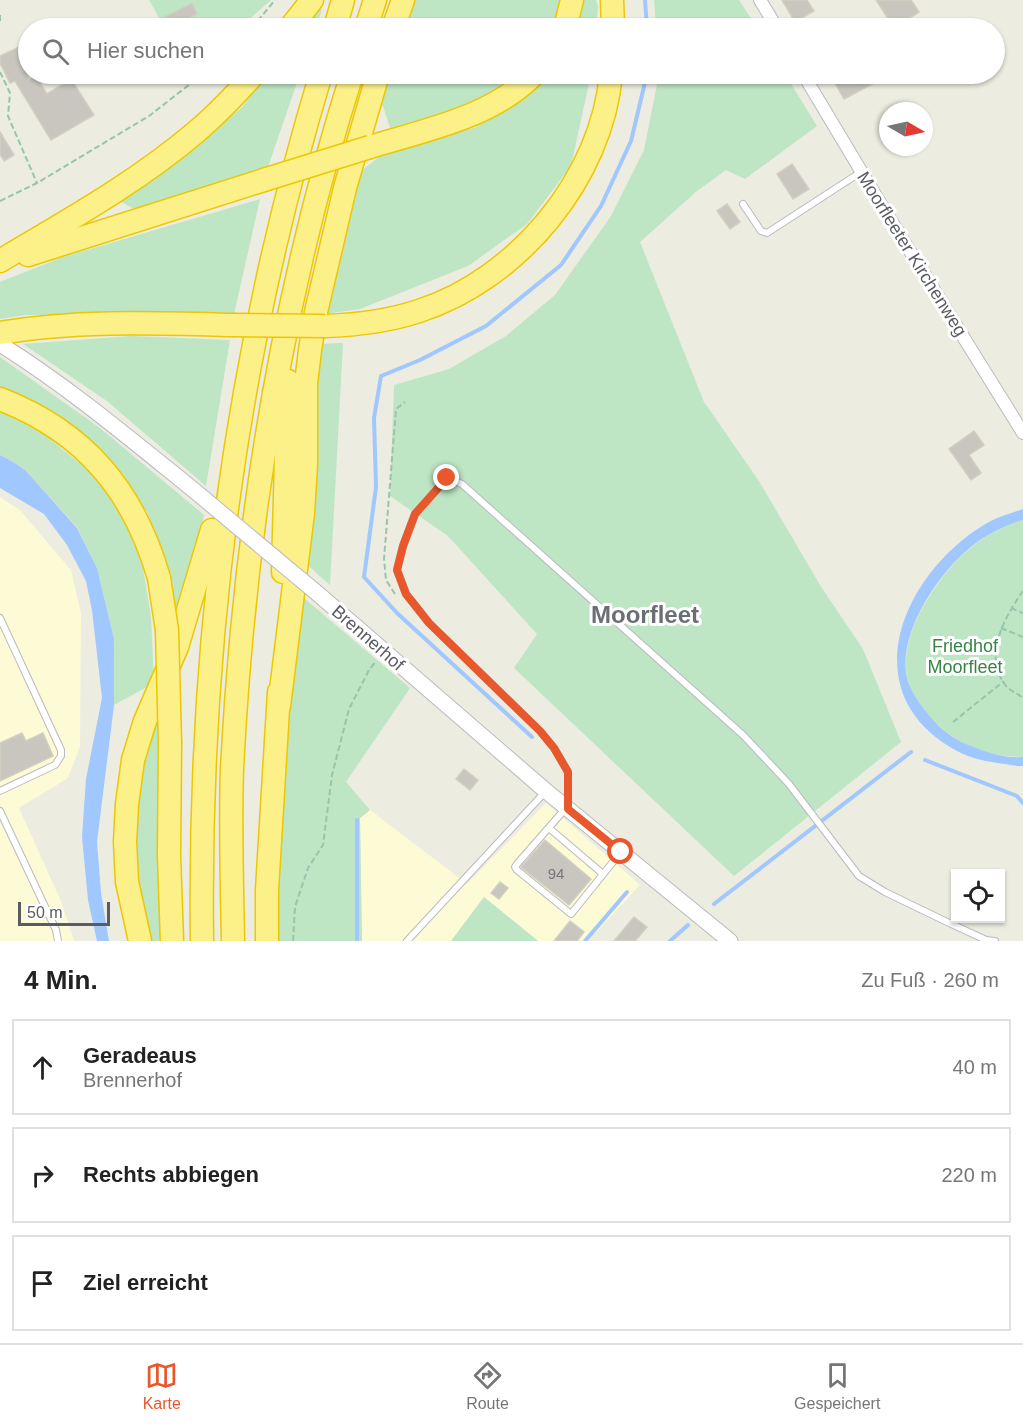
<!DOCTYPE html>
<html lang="de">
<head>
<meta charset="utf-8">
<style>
	body { margin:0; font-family:Helvetica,sans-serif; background:#f6f6f6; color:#222 }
	.controls { position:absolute; right:18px; bottom:18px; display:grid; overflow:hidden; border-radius:0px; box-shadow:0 2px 4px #0004 }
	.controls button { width:54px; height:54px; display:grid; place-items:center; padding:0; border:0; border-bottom:2px solid #e0e0e0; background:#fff; color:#222; font:30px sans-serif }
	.compass { position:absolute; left:879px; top:102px; width:54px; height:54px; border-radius:50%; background:#fff; box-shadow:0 2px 4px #0004; rotate:99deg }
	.scale { position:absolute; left:18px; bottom:15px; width:92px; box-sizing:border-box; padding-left:6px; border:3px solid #5a5c62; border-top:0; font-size:16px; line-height:21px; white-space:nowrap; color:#5a5c62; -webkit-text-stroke:4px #fff; paint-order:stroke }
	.stop { position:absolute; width:18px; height:18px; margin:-14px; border:4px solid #e8582c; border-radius:50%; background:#fff }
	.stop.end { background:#e8582c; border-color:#fff; box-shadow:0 2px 6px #0008 }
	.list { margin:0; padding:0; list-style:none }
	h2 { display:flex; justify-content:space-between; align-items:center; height:78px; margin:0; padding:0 24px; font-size:26px }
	h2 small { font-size:20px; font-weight:400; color:#767676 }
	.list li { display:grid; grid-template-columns:39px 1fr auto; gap:18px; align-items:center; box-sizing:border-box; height:96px; margin:0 12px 12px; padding:0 12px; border:2px solid #e0e0e0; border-radius:0px }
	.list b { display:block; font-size:22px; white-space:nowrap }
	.list p { margin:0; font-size:20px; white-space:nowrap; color:#767676 }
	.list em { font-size:20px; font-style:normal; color:#767676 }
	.icon { flex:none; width:33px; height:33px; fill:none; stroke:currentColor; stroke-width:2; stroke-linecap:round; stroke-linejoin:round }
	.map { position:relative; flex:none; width:1023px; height:941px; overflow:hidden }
	.search { position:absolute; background:#fff; box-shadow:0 2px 4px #0004; left:18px; right:18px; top:18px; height:66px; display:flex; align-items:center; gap:15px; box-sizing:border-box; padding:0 21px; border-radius:33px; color:#767676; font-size:22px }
	.sheet { height:402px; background:#fff }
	nav { display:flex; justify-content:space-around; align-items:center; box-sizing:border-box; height:84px; border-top:2px solid #e0e0e0; background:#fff; font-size:16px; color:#767676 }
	nav a { display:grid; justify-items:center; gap:3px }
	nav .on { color:#e8582c }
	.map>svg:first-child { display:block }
	.commercial { fill:#fdfad6 }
	.green { fill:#bee5c4 }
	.water { fill:#a0c7fe }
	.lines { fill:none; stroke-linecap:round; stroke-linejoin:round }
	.stream { stroke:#a0c7fe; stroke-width:4 }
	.building { fill:#c8c6bf; stroke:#d1cfc0; stroke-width:1.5 }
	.service-casing { stroke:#b9bac0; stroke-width:8 }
	.minor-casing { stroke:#b9bac0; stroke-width:14 }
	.tertiary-casing { stroke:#b9bac0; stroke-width:17 }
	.motorway-casing { stroke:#edc702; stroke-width:25 }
	.path { stroke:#97c5ab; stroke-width:2; stroke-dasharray:6 3; stroke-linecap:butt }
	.service { stroke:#fff; stroke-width:6 }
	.minor { stroke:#fff; stroke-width:12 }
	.tertiary { stroke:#fff; stroke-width:15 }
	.motorway { stroke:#fcf089; stroke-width:22 }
	.tertiary-bridge-casing { stroke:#b9bac0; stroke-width:17; stroke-linecap:butt }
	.motorway-bridge-casing { stroke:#edc702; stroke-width:25; stroke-linecap:butt }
	.tertiary-bridge { stroke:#fff; stroke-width:15 }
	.motorway-bridge { stroke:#fcf089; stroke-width:22 }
	.route { stroke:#e8582c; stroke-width:8 }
	.labels { text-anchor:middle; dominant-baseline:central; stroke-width:6; stroke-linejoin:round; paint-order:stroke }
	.number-label { font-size:15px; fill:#767679 }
	.street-label { font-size:18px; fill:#5a5c62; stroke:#fff }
	.park-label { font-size:18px; fill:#358646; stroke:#fff }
	.district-label { font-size:24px; font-weight:bold; fill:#6b6e74; stroke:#fff }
</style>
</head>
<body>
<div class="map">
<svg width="1023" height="941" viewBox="0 0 1023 941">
	<rect width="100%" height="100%" fill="#edece1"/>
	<g class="commercial">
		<path d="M0,497L20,510L71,570L81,614L80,747L68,778L19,808L61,901L74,941H0Z"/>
		<path d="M546,803L640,885L588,941H538L484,897L451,941H362L360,818L370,810L467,884Z"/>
	</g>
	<g class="green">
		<path d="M149,0H271L239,28H165Z"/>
		<path d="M410,0H565L555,28H400Z"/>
		<path d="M581,0H596L598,6L596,28H575L579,20Z"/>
		<path d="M654,0H739L757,28H656Z"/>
		<path d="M322,9L316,28H301L313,13Z"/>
		<path d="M267,74H300L268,167L136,210L120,201L192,148L242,107Z"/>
		<path d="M386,74H523L517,80L461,108L390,128L383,106L377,102Z"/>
		<path d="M544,74H591L571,166L527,224L468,266L360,309L325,314L357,174L387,151L474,128L522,97Z"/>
		<path d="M659,74H785L817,126L745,179L726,170L697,191L640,242L704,402L759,481L820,585L863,649L901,742L734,876L514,668L537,634L448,536L390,496L394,385L449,369L506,336L555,295L611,216L644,150Z"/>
		<path d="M260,199L234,314L26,315L0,319V282L63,257Z"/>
		<path d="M131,336L230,340L206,486L107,401L23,344Z"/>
		<path d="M343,343L330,585L304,562L316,344Z"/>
		<path d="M0,357L100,428L204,515L181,610L176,618L171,574L147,512L120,476L0,389Z"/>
		<path d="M0,411L45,435L89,471L123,512L142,563L151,616L154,683L114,705V639L97,568L77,527L26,471L15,463L0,455Z"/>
		<path d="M1023,520V757H1019C1007,756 994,755 983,751C950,741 907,706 906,669C905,639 918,612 935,588C957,556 985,531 1023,520Z"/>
		<path d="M298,593L410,688L346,782L370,810L360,818L362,941H278L277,897Z"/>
		<path d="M157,719L163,941H148L135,883L133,833L143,755Z"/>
		<path d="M484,897L538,941H451Z"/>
	</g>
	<g class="water">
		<path d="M0,455L15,463L26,471L77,528L97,568L114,639V705L97,842L101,893L109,941H97L88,900L82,837L86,779L102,698L92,610L86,581L67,545L44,514L0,488Z"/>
		<path d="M1023,509V520C1002,526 980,538 964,553C934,580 895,639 908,682C912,693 920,704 927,713C937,726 950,737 966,744C983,751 1004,759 1023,757V766H1018C997,763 976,761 957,751C849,693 904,570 989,522C1000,516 1011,513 1023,509Z"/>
	</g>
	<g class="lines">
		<g class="stream">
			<path d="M645,0L647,28"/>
			<path d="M532,737L397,613L364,577L376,487L374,418L381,376L420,360L486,326L561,265L601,206L631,141L647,74"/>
			<path d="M925,760L1017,796L1023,803"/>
			<path d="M357,820V941"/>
			<path d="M714,904L911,752"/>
			<path d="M585,941L627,892"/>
			<path d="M670,941L688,925"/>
		</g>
	</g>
	<g class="building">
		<path d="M782,0H807L814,11L795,22Z"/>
		<path d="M876,0H911L919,12L894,28Z"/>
		<path d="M192,3L197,14L186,20L191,28H171L165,17Z"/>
		<path d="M28,43V80L36,76L47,94L71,79L94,115L51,140L15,81L10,83L0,63V56Z"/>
		<path d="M848,74H891L844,99L834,81Z"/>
		<path d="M0,132L14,155L4,161L0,154Z"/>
		<path d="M792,164L809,189L793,199L777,174Z"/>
		<path d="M727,204L740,222L730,229L717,211Z"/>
		<path d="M974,431L984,445L969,455L981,473L971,480L949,449Z"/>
		<path d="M22,733L26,741L43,733L53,756L0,781V743Z"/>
		<path d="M464,769L478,780L470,790L456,779Z"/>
		<path d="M545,840L591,879L569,905L521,867Z"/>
		<path d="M500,882L508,888L499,899L491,893Z"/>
		<path d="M634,917L647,927L635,941H614Z"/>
		<path d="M570,921L584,932L577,941H554Z"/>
	</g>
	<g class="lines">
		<defs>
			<g id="service">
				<path d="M743,204L761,231L767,233L861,172"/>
				<path d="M0,618L61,750V756L55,765L0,791"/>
				<path d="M568,805V772L554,748L540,731L429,623L406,594L397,570L403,546L415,514L447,478L462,484L743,735L789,784L859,876L885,892L945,921L986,940L995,941"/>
				<path d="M566,808L517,864L515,867L517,870L571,914L621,852"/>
				<path d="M0,811L56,930L58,941"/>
				<path d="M549,828L603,874"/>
				<path d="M407,941L546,791"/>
			</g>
			<g id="minor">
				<path d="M760,0L777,28"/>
				<path d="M803,74L885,211L1023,433"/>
			</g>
			<g id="tertiary">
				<path d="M0,344C67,386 128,437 190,487"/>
				<path d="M317,593L546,791L730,941"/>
			</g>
			<g id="motorway">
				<path d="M612,0L613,28"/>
				<path d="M290,28L312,0"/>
				<path d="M335,28L343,0"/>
				<path d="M366,28L375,0"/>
				<path d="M393,28L403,0"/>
				<path d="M565,28L572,0"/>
				<path d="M370,147C425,130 493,117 534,74"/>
				<path d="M28,255L267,179"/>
				<path d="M0,261C67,221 136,183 196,132C217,114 236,94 254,74"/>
				<path d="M325,326C357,325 389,321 419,311C518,279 602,178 611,74"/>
				<path d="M0,333C77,320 155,323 233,325"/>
				<path d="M0,399C85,432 134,491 159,578"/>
				<path d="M283,572L288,381"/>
				<path d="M279,706L303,513L306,465V383L310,350L316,312L345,188L378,74"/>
				<path d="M170,744L169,855L172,941"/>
				<path d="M140,941L127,882L125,842L127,804L133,760L145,721L177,647L212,530"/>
				<path d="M202,941C198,644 235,359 321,74"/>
				<path d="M233,941C232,884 230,826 232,769C244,533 281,298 352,74"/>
				<path d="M267,941V890L279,692"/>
			</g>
		</defs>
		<use href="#service" class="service-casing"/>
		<use href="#minor" class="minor-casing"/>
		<use href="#tertiary" class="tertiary-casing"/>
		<use href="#motorway" class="motorway-casing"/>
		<g class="path">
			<path d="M0,15V22"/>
			<path d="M252,28L275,0"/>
			<path d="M0,72L10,93L8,116L37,183"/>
			<path d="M0,201L37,183L149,116L203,74"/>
			<path d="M1023,591C1005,617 981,657 1007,687C1011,691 1018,694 1023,698"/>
			<path d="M395,594L386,580L384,559L396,409L405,402"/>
			<path d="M1011,608L1023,613"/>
			<path d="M1001,628L1023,637"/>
			<path d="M953,722L1004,681"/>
			<path d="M293,941L295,907L308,868L323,845L332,775L349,709L369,670L376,661"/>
		</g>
		<use href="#service" class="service"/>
		<use href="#minor" class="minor"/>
		<use href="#tertiary" class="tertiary"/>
		<use href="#motorway" class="motorway"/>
		<defs>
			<path id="tertiary-bridge" d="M190,487L317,593"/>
			<g id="motorway-bridge">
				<path d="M267,179L370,147"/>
				<path d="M233,325L325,326"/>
				<path d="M159,578L167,630L170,744"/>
			</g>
		</defs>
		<use href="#tertiary-bridge" class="tertiary-bridge-casing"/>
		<use href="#motorway-bridge" class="motorway-bridge-casing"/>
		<use href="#tertiary-bridge" class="tertiary-bridge"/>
		<use href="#motorway-bridge" class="motorway-bridge"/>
	</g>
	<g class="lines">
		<path class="route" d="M447,478L415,514L403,546L397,570L406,594L429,623L540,731L554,748L568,772V809L621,852"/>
	</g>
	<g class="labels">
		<g class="number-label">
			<text x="556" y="873">94</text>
		</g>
		<g class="street-label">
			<text transform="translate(912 254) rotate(58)">Moorfleeter Kirchenweg</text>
			<text transform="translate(368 638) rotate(41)">Brennerhof</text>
		</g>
		<g class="park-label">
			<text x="965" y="646">Friedhof<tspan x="965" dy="21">Moorfleet</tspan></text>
		</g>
		<g class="district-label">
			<text x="645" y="614">Moorfleet</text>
		</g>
	</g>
</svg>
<div class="controls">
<button><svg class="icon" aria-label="locate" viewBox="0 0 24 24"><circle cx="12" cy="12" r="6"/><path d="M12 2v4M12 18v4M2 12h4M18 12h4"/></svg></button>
</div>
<svg class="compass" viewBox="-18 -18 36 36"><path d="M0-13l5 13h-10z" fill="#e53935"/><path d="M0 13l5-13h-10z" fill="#767676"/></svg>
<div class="scale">50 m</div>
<div class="stop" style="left:621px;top:852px"></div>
<div class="stop end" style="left:447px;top:478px"></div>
<div class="search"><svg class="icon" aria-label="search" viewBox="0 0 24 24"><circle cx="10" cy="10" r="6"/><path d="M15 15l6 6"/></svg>Hier suchen</div>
</div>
<section class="sheet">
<h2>4 Min.<small>Zu Fuß · 260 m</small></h2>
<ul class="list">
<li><svg class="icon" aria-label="ahead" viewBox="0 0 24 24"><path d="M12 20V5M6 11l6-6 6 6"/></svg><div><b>Geradeaus</b><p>Brennerhof</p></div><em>40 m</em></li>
<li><svg class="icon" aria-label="right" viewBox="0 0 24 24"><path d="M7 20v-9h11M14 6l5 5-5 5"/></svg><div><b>Rechts abbiegen</b></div><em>220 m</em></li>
<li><svg class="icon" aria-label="arrive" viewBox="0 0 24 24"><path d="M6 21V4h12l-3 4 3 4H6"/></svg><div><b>Ziel erreicht</b></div></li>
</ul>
</section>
<nav>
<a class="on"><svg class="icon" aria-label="map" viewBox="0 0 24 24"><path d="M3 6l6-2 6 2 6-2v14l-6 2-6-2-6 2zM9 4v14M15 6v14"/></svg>Karte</a>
<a><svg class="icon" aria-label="directions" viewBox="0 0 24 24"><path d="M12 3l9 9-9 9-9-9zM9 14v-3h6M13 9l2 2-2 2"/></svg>Route</a>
<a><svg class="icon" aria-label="saved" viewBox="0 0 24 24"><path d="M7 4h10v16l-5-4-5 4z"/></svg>Gespeichert</a>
</nav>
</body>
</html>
